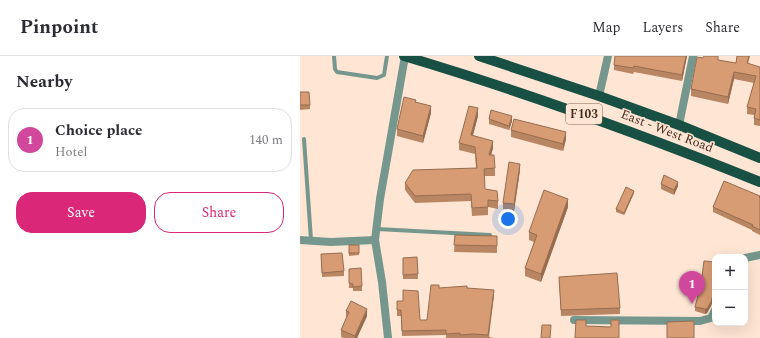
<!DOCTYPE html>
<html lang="en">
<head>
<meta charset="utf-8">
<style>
	body { margin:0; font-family:Spectral,serif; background:#f2f2f3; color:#2b2b33 }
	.controls { position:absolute; right:12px; bottom:12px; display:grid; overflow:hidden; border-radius:8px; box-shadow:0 4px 16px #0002 }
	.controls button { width:36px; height:36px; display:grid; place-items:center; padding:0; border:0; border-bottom:1px solid #e1e1e2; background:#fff; color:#2b2b33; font:20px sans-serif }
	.you { position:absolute; left:208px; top:163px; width:14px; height:14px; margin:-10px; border:3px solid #fff; border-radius:50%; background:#1a73e8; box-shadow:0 0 0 6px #1a73e833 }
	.badge { display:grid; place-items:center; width:26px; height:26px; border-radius:50%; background:#db2777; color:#fff; font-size:13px; font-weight:700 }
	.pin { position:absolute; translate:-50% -33px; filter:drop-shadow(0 1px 2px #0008) }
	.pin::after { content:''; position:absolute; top:21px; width:14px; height:12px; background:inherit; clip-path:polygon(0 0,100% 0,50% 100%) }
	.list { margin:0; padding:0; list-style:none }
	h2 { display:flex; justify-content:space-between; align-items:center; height:52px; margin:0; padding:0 16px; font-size:17px }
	h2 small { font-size:13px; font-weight:400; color:#7c7c81 }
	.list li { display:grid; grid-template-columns:26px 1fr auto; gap:12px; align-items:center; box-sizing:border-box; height:64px; margin:0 8px 8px; padding:0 8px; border:1px solid #e1e1e2; border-radius:16px }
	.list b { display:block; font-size:15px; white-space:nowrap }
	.list p { margin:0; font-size:13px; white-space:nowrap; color:#7c7c81 }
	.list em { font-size:13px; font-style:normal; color:#7c7c81 }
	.actions { display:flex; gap:8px; padding:12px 16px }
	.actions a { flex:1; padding:9px 0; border:1px solid #db2777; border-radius:16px; text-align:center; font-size:14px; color:#db2777 }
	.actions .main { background:#db2777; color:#fff }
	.map { position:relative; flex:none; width:460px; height:282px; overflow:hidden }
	header { display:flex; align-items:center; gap:24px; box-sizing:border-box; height:56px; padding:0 20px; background:#fff; border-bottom:1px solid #e1e1e2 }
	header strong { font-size:19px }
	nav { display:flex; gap:22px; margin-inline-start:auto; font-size:14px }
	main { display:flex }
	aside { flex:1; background:#fff }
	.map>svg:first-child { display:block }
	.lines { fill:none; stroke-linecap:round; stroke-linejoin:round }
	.lane { stroke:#75978e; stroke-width:4 }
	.street { stroke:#75978e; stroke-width:8 }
	.primary { stroke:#185044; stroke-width:10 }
	.wall { fill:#b98663 }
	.shaded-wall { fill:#966d50 }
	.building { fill:#d79c73; stroke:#966d50 }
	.labels { text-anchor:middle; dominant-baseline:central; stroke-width:3; stroke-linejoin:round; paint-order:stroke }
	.shield { fill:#fee5d4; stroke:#7e6655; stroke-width:1 }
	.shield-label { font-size:12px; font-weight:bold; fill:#472f1e }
	.street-label { font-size:13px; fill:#472f1e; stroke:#fee5d4 }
</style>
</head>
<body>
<header>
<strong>Pinpoint</strong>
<nav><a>Map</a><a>Layers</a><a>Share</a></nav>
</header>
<main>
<aside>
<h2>Nearby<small></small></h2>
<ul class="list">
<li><span class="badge" style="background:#d1479c">1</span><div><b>Choice place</b><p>Hotel</p></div><em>140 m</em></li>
</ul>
<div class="actions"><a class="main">Save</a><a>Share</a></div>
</aside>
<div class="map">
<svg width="460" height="282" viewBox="0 0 460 282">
	<rect width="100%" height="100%" fill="#fee5d4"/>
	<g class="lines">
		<g class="lane">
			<path d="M34,0L35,13L37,16L77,22L84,19L87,0"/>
			<path d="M4,83L11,184"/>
			<path d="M77,173L190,179"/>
		</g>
		<g class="street">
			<path d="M299,40L308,0"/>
			<path d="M379,69L393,0"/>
			<path d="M0,184L31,186L75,184"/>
			<path d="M445,202L460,199"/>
			<path d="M274,264L400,265L411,262L415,254"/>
			<path d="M88,282L82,226L75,184L80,143L105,0"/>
		</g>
		<g class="primary">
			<path d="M104,0C225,36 343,79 460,126"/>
			<path d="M179,0L299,40L379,69L460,102"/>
		</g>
	</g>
	<g class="wall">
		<path d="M315,0H387L382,25L334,16L333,18L314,14V9Z"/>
		<path d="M437,0H450L448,8L460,11V70L454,69V59L447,58V51L454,27L434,23L428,48L391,40V33L403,2L436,7Z"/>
		<path d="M0,36L10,49V53L0,54Z"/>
		<path d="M116,46L131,57L123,87L97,80V73Z"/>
		<path d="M178,60L173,79L193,92L191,99L195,112V120H184L185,133L198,145V153L188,151V159L172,160L171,145L115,147L105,134V127L176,112L175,98L159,94V87Z"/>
		<path d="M189,63L212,65L209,74L189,68Z"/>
		<path d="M211,74L266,83L263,95L211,81Z"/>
		<path d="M220,114L214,155L203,153V147Z"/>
		<path d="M361,128L378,130L374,139L361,133Z"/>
		<path d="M334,137L324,159L316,156V153Z"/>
		<path d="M460,142V179L452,175V174L413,156V151Z"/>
		<path d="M268,151L241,226L225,220V212L234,186L229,184V176Z"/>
		<path d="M155,179L197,180V197L154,196Z"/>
		<path d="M49,189H59V199L49,200Z"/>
		<path d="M21,198L44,215V220L22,221Z"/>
		<path d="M117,201L118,223H103V202Z"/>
		<path d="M49,213L62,230V235H53V232H49Z"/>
		<path d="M259,221L320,252V258L261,260Z"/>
		<path d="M139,232H167L194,239L189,281L194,282H146V279L102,280L101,260H97V245L120,264H127Z"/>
		<path d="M415,237L411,250L407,257L405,258L395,255V251Z"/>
		<path d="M46,255L67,260L57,282H44L41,281V274L46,262Z"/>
	</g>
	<g class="shaded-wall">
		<path d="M386,0H387L382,25V19Z"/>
		<path d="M434,16V23L428,48V41Z"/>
		<path d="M131,50V57L123,87V80Z"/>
		<path d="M178,52V60L171,86V79Z"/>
		<path d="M212,60V65L209,74V70Z"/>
		<path d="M266,76V83L263,95V88Z"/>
		<path d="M193,85V92L189,106V99Z"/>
		<path d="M220,108V114L214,155V148Z"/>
		<path d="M378,126V130L374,139V134Z"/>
		<path d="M334,135V137L324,159V157Z"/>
		<path d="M268,143V151L241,226V218Z"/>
		<path d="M415,229V237L411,250L407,257L405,258V253Z"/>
		<path d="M194,234V239L188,282V279Z"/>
		<path d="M67,253V260L57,282H55V280Z"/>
	</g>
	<g class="building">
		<path d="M315,0H386L382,19L334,10L333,12L314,9Z"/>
		<path d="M404,0H418V4L436,7L437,0H449L447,7L460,11V64L454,62L456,53L447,51L456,20L434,16L428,41L391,33L397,1L403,2Z"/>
		<path d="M0,36H9L10,49H0Z"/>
		<path d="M104,41L116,44L115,46L131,50L123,80L97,73Z"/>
		<path d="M169,50L178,52L171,79L193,85L189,99H194L195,112L184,113L185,133L197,135L198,145L188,144V151L172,152L171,138L115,140L105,127L113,114L177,112L175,91L159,87Z"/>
		<path d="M191,54L212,60L209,70L189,63Z"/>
		<path d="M214,63L266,76L263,88L211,74Z"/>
		<path d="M209,106L220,108L214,148L203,147Z"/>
		<path d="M364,119L378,126L374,134L361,128Z"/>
		<path d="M424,125L460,140L459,141L460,142V174L452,170L453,169L413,151Z"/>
		<path d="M326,131L334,135L324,157L316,153Z"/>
		<path d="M244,134L268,143L241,218L225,212L237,179L229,176Z"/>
		<path d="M155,179L197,180V190L154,189Z"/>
		<rect x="49" y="189" width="10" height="8"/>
		<path d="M42,197L44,215L22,217L21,198Z"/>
		<path d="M117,201L118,218L103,219V202Z"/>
		<path d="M404,205L415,206V232L411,246L407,253H405L395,251L401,228Z"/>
		<path d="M61,212L62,230L53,231V228L49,227V213Z"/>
		<path d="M317,217L320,252L261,254L259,221Z"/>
		<path d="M131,229H139V232L167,230V232L194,234L188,279L173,278L160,279V277L146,278V274L102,275L101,254H97V245H103V234L118,235L120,264H127Z"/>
		<path d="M51,245L67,253L55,280L41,274L49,256L46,255Z"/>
		<path d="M276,264H286V270L311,271V264H319V282H275Z"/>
		<path d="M394,265V282H367V266Z"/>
		<path d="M242,269H251L250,282H241Z"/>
	</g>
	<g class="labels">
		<rect class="shield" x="266" y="48" width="36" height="20" rx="3"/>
		<g class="shield-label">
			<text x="284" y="58">F103</text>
		</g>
		<g class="street-label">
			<text transform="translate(367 75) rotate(21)">East - West Road</text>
		</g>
	</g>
</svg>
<div class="controls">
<button>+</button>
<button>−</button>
</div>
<div class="you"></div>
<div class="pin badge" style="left:392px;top:248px;background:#d1479c">1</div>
</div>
</main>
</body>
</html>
